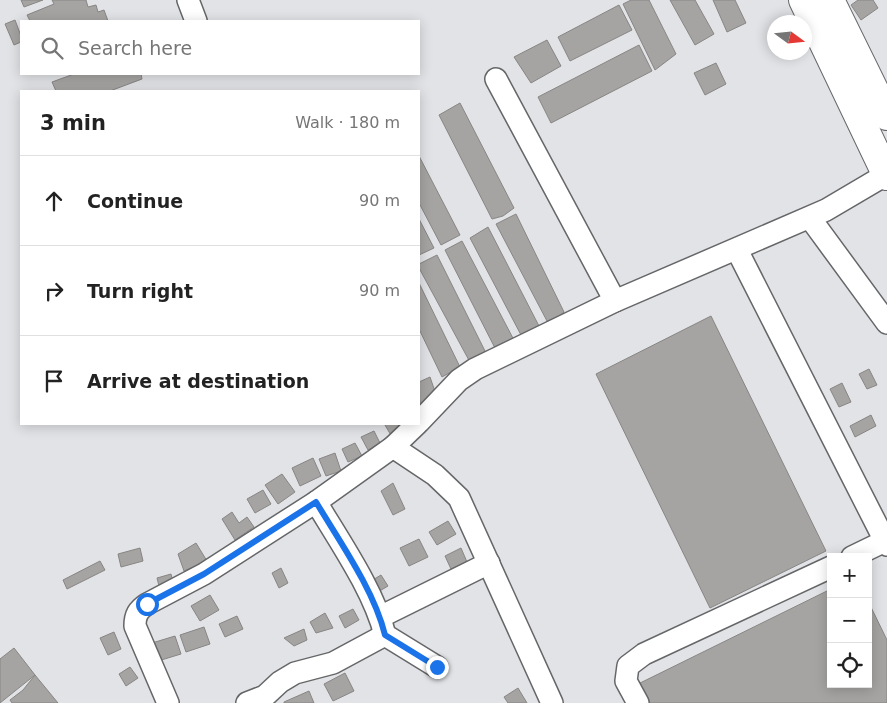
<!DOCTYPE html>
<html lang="en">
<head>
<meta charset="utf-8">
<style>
	body { margin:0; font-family:"DejaVu Sans",sans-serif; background:#f2f2f2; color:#222 }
	.controls { position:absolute; right:15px; bottom:15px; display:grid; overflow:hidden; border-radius:0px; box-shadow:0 2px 12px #0003 }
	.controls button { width:45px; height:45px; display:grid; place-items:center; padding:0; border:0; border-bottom:1px solid #e0e0e0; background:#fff; color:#222; font:25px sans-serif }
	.compass { position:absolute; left:767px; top:15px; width:45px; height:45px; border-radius:50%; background:#fff; box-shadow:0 2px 12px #0003; rotate:105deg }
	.stop { position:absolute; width:15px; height:15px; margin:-11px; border:4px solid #1a73e8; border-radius:50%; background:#fff }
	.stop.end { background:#1a73e8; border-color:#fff; box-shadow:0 1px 5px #0008 }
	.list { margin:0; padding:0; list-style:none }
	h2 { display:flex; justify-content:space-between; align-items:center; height:65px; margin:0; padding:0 20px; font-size:21px }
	h2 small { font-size:16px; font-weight:400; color:#767676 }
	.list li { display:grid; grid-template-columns:32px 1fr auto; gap:15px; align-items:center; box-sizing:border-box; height:90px; padding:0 20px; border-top:1px solid #e0e0e0 }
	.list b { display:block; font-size:19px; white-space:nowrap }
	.list em { font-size:16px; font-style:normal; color:#767676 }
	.icon { flex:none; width:28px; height:28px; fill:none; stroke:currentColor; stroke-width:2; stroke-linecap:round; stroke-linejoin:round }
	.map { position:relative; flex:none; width:887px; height:703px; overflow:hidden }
	.search { position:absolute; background:#fff; box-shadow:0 2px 12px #0003; left:20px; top:20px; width:400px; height:55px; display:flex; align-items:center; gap:12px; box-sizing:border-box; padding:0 18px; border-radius:0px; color:#767676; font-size:19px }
	.panel { position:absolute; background:#fff; box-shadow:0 2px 12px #0003; left:20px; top:90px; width:400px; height:335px; border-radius:0px }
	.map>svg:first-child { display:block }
	.building { fill:#a6a4a2; stroke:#888684 }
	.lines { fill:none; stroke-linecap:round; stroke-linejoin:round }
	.minor-casing { stroke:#656668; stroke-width:24 }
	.highway-casing { stroke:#656668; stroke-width:30 }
	.minor { stroke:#fff; stroke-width:21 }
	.highway { stroke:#fff; stroke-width:28 }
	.route { stroke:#1a73e8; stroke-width:6 }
</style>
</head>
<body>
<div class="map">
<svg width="887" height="703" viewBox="0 0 887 703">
	<rect width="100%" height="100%" fill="#e2e3e6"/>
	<g class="building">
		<path d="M21,0H43L24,7Z"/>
		<path d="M52,0H86L88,7L96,5L98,12L104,10L108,21H30L27,15L54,4Z"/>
		<path d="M631,0H649L676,54L655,70L623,4Z"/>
		<path d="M670,0H695L714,34L695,45Z"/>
		<path d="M713,0H735L746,23L727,32Z"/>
		<path d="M858,0H873L878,8L861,20L851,5Z"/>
		<path d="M619,5L632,30L570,61L558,37Z"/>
		<path d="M15,20L21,36V42L14,45L5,24Z"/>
		<path d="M547,40L561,66L531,83L514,57Z"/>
		<path d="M639,45L652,71L551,123L538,97Z"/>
		<path d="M716,63L726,84L705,95L694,73Z"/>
		<path d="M74,74H141L142,79L110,91H56L52,82Z"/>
		<path d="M460,103L514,208L503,216L492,219L439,115Z"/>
		<path d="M419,156L460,235L441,245L419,203Z"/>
		<path d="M516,214L564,312L557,318L547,321L496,224Z"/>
		<path d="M419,219L434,248L419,255Z"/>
		<path d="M488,227L539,326L521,335L470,238Z"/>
		<path d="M462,241L515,342L497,352L445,250Z"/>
		<path d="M437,255L487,355L471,364L419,268V264Z"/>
		<path d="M419,283L460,367L442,377L419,329Z"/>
		<path d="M711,316L826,551L710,608L596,374Z"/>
		<path d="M869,369L877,385L867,389L859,374Z"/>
		<path d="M430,377L439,403L423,409L419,398V382Z"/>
		<path d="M842,383L851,402L839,407L830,389Z"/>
		<path d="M871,415L876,426L855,437L850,426Z"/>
		<path d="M387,424H407L392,437L385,425Z"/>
		<path d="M374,431L380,443L368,450L361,437Z"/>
		<path d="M355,443L362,456L348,462L342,449Z"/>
		<path d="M335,453L341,471L326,476L319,459Z"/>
		<path d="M313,458L321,476L300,486L292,468Z"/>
		<path d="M282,474L295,492L278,504L265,485Z"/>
		<path d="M393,483L405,509L393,515L381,491Z"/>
		<path d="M263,490L271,504L255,513L247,499Z"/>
		<path d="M232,512L239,523L247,517L254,527L235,540L222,519Z"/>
		<path d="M448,521L456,534L437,545L429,532Z"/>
		<path d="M419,539L428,557L409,566L400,548Z"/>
		<path d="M196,543L207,561L184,571L178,554Z"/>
		<path d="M140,548L143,561L121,567L118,554Z"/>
		<path d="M461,548L467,562L451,569L445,556Z"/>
		<path d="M100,561L105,570L67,589L63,580Z"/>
		<path d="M281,568L288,583L279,588L272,573Z"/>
		<path d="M171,574L174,586L160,590L157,578Z"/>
		<path d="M381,575L388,586L378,592L371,581Z"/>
		<path d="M831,589V684H868V601L887,640V703H645L636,685Z"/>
		<path d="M210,595L219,610L200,621L191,606Z"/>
		<path d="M353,609L359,620L345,628L339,616Z"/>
		<path d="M325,613L333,628L316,633L310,622Z"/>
		<path d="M237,616L243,629L225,637L219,624Z"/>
		<path d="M204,627L210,644L186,652L180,635Z"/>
		<path d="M304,629L307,640L294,646L284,638Z"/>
		<path d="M114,632L121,649L108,655L100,638Z"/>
		<path d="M175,636L181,654L158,661L152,643Z"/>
		<path d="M14,648L35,675L0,703V659Z"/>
		<path d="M130,667L138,678L126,686L119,674Z"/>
		<path d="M345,673L354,691L333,701L324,684Z"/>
		<path d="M35,675L58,703H12L10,700L23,690Z"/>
		<path d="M518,688L527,703H508L504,697Z"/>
		<path d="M309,691L314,703H284V702Z"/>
	</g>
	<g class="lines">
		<defs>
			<g id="minor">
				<path d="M188,0L196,21"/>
				<path d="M496,79L615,301"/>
				<path d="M810,218L887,323"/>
				<path d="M737,250L887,545"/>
				<path d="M419,422L459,380L475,369L615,301L826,210L887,174"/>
				<path d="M393,447L435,475L459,498L552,703"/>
				<path d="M316,502C340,542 374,591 385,635L437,667"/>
				<path d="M852,557L885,541"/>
				<path d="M380,617L489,563"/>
				<path d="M168,703L135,626C135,615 138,610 147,604L204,574L316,502L393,447L417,424"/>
				<path d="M247,703L265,696L280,682L295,673L333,663L385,635"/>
				<path d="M638,703L626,681L628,666L644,654L831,567"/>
			</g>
			<g id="highway">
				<path d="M803,0L887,176"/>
				<path d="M830,0L887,116"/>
			</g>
		</defs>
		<use href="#minor" class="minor-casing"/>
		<use href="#highway" class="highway-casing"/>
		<use href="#minor" class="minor"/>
		<use href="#highway" class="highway"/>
	</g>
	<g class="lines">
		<path class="route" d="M147,604L204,574L316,502C340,542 374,590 385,635L437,667"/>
	</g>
</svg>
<div class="controls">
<button>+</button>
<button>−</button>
<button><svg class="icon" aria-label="locate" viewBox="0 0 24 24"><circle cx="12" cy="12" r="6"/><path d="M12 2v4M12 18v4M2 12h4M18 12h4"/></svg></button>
</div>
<svg class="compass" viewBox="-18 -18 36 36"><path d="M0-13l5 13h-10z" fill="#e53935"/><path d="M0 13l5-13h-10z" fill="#767676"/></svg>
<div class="stop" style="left:147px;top:604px"></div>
<div class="stop end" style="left:437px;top:667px"></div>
<div class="search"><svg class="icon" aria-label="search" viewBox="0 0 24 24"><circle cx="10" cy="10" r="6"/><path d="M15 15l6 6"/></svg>Search here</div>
<section class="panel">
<h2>3 min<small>Walk · 180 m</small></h2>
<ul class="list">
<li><svg class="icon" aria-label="ahead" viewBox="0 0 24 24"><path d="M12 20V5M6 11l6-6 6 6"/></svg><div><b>Continue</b></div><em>90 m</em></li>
<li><svg class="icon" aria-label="right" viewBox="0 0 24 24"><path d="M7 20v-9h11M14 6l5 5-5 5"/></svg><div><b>Turn right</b></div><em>90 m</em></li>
<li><svg class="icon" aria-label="arrive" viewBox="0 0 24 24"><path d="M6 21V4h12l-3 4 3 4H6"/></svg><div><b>Arrive at destination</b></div></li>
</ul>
</section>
</div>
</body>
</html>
